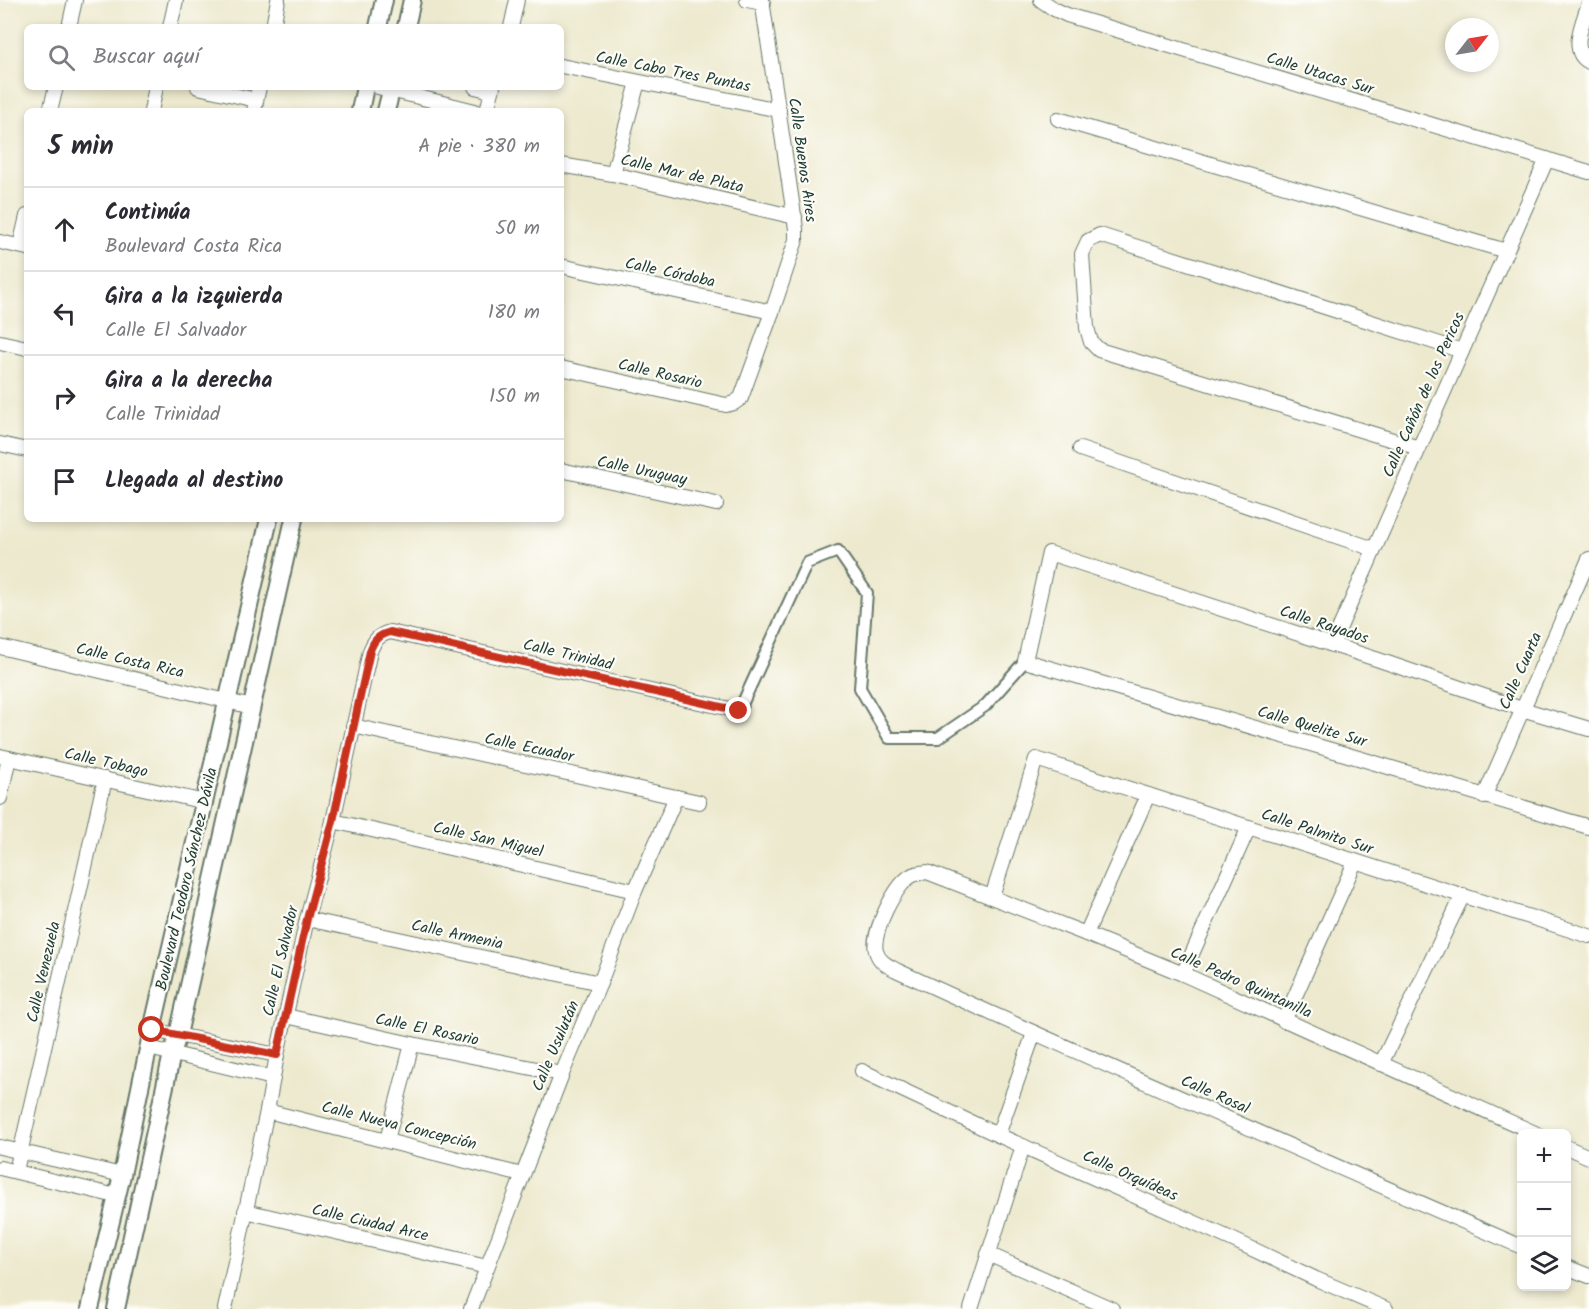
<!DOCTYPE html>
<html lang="es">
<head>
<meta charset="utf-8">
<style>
	body { margin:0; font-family:Kalam,sans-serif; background:#f2f2f3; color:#2b2b33 }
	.controls { position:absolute; right:18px; bottom:18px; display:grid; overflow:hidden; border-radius:9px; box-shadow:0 3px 9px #0003 }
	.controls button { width:54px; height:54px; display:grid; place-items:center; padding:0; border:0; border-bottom:2px solid #e1e1e2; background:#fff; color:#2b2b33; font:30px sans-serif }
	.compass { position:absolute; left:1445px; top:18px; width:54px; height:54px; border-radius:50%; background:#fff; box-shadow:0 3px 9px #0003; rotate:59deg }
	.stop { position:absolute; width:18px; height:18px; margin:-14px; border:4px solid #c8321e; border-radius:50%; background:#fff }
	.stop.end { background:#c8321e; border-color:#fff; box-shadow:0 2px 6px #0008 }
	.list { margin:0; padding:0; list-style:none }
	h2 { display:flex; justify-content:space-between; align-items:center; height:78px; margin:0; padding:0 24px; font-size:26px }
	h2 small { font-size:20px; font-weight:400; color:#7c7c81 }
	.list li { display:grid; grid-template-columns:39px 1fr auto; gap:18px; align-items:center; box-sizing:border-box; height:84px; padding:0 24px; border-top:2px solid #e1e1e2 }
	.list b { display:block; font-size:22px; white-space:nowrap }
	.list p { margin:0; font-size:20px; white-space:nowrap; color:#7c7c81 }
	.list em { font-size:20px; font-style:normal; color:#7c7c81 }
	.icon { flex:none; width:33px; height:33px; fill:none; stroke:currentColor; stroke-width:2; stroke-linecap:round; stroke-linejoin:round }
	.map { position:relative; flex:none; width:1589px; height:1309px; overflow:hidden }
	.search { position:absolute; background:#fff; box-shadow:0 3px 9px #0003; left:24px; top:24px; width:540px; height:66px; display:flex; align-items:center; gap:15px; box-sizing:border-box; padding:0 21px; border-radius:9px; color:#7c7c81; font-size:22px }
	.panel { position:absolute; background:#fff; box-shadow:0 3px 9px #0003; left:24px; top:108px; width:540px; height:414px; border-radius:9px }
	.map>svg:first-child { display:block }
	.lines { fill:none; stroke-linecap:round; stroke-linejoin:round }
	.pedestrian-casing { stroke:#67796a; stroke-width:14 }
	.minor-casing { stroke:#67796a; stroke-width:16 }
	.tertiary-casing { stroke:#67796a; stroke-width:20 }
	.pedestrian { stroke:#fff; stroke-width:10 }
	.minor { stroke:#fff; stroke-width:14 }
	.tertiary { stroke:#fff; stroke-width:16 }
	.route { stroke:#c8321e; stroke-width:8 }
	.labels { text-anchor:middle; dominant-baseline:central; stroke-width:4.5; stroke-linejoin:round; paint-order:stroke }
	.street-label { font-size:16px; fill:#1f3d34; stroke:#fdfcf7 }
</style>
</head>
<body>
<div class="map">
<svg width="1589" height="1309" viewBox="0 0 1589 1309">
	<rect width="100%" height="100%" fill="#fdfcf7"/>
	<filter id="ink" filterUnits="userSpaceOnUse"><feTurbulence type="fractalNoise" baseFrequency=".0167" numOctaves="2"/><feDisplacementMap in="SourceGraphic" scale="12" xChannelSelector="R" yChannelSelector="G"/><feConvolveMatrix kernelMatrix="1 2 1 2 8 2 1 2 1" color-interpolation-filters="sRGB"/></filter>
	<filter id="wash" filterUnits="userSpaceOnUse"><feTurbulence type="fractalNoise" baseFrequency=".008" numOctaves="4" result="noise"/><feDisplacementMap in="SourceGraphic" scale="24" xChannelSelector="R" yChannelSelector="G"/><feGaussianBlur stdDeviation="1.35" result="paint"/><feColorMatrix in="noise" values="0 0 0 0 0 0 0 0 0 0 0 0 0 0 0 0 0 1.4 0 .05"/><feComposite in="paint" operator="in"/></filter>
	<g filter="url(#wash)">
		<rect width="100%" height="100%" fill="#ede9ce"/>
	</g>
	<g filter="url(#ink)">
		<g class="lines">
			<defs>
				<path id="pedestrian" d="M739,711L807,563L838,551L867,593L860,688L889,738H938L985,706L1025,661"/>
				<g id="minor">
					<path d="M747,0L763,3"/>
					<path d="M1041,0L1054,9L1067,15L1589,172"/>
					<path d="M1589,3C1584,20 1568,51 1589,62"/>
					<path d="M69,27L75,0"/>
					<path d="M170,27L176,0"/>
					<path d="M273,27L278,0"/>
					<path d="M511,27L517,0"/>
					<path d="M561,66L779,110"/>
					<path d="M198,87L256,100"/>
					<path d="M378,87L475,111"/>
					<path d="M475,87L492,91"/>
					<path d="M50,111L56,87"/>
					<path d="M151,111L156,87"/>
					<path d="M254,111L259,87"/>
					<path d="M487,111L493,87"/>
					<path d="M1058,119L1506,251"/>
					<path d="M561,165L613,174L795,217"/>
					<path d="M613,174L638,82"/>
					<path d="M0,242L27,248"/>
					<path d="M20,246L27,216"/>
					<path d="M561,266L772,312"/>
					<path d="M0,342L27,348"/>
					<path d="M561,368L726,405L734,403L741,398L772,312L796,240V229L762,0"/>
					<path d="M0,444L27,450"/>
					<path d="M1419,448L1099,350L1091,342L1087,328L1082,254L1088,241L1100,235L1462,351"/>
					<path d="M1080,449L1374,549"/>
					<path d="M561,470L716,504"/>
					<path d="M1332,645L1547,159"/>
					<path d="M0,647L252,707"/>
					<path d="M353,726L699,802"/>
					<path d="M1589,729L1522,709L1379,660L1049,553L1025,661L1345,754L1589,827"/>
					<path d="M0,756L205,802"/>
					<path d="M1484,797L1589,559"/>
					<path d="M0,798L9,758"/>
					<path d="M333,821L635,891"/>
					<path d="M992,897L1036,759L1589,936"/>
					<path d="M307,919L600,983"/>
					<path d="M1086,934L1148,795"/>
					<path d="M1183,974L1249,827"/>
					<path d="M286,1016L412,1044L562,1074"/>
					<path d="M1284,1021L1355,862"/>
					<path d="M152,1030L277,1055"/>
					<path d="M149,1048L273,1078"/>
					<path d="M1381,1064L1463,895"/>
					<path d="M862,1071L998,1135L1229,1238L1316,1279L1386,1309"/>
					<path d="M267,1111L522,1175"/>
					<path d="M998,1135L1034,1033"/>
					<path d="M387,1140L412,1044"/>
					<path d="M0,1147L122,1175"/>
					<path d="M1566,1147L1589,1157"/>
					<path d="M0,1168L116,1196"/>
					<path d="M16,1171L105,779"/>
					<path d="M245,1211L487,1267"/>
					<path d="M1522,1247C1312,1156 1103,1065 896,970C887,965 879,962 876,951C871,934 896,882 913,875C917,873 922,873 927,872L1086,934L1183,974L1537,1134"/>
					<path d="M988,1254L1112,1309"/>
					<path d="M1566,1267L1589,1276"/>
					<path d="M225,1309L267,1111L277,1055L307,919L333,821L370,651C375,639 379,635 390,632L739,711"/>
					<path d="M471,1309L562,1074L600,983L635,891L676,797"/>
					<path d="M971,1309L1023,1146"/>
				</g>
				<g id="tertiary">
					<path d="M378,27L384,0"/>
					<path d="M406,27L412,0"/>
					<path d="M360,111L365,87"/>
					<path d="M386,111L392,87"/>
					<path d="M90,1309L122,1175L152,1030L269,519"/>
					<path d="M116,1309L172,1054L178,1035L294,519"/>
				</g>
			</defs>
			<use href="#pedestrian" class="pedestrian-casing"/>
			<use href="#minor" class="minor-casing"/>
			<use href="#tertiary" class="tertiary-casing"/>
			<use href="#pedestrian" class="pedestrian"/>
			<use href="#minor" class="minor"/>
			<use href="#tertiary" class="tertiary"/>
		</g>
	</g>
	<g class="lines" filter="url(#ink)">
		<path class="route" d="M152,1030L277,1055L307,919L333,821L370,651C374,639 379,635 390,632L739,711"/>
	</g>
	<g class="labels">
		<g class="street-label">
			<text transform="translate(673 72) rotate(11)">Calle Cabo Tres Puntas</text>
			<text transform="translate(1320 74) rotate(17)">Calle Utacas Sur</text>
			<text transform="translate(802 160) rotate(82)">Calle Buenos Aires</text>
			<text transform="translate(682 174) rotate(13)">Calle Mar de Plata</text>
			<text transform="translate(670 273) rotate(12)">Calle Córdoba</text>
			<text transform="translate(660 374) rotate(13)">Calle Rosario</text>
			<text transform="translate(1424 395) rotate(-66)">Calle Cañón de los Pericos</text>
			<text transform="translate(642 471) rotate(12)">Calle Uruguay</text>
			<text transform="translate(1324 625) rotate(18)">Calle Rayados</text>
			<text transform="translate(568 655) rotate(13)">Calle Trinidad</text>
			<text transform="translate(130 661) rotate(13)">Calle Costa Rica</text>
			<text transform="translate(1521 671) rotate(-66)">Calle Cuarta</text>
			<text transform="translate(1312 727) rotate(16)">Calle Quelite Sur</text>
			<text transform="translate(529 748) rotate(12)">Calle Ecuador</text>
			<text transform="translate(106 763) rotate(13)">Calle Tobago</text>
			<text transform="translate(1317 832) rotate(18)">Calle Palmito Sur</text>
			<text transform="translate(488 840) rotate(13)">Calle San Miguel</text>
			<text transform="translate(187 879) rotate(-77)">Boulevard Teodoro Sánchez Dávila</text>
			<text transform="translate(457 935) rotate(12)">Calle Armenia</text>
			<text transform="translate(281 961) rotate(-77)">Calle El Salvador</text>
			<text transform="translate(44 972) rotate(-77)">Calle Venezuela</text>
			<text transform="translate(1241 983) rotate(24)">Calle Pedro Quintanilla</text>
			<text transform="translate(427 1030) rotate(12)">Calle El Rosario</text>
			<text transform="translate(556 1046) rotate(-67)">Calle Usulután</text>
			<text transform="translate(1215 1095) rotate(24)">Calle Rosal</text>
			<text transform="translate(399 1126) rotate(14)">Calle Nueva Concepción</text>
			<text transform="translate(1130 1176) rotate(24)">Calle Orquídeas</text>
			<text transform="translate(370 1223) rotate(13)">Calle Ciudad Arce</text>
		</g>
	</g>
</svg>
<div class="controls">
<button>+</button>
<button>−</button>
<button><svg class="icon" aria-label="layers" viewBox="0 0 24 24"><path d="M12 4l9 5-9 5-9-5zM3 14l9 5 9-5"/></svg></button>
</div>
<svg class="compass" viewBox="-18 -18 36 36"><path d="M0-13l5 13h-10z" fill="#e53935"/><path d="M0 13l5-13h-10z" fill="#7c7c81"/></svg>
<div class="stop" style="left:152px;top:1030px"></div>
<div class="stop end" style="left:739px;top:711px"></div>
<div class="search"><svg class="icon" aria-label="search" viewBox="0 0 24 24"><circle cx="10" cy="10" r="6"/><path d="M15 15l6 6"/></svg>Buscar aquí</div>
<section class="panel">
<h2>5 min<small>A pie · 380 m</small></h2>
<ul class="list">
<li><svg class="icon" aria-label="ahead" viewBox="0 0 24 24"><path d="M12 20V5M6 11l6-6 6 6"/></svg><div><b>Continúa</b><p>Boulevard Costa Rica</p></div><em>50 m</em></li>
<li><svg class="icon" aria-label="left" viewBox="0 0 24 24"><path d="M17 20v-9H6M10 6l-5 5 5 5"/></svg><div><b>Gira a la izquierda</b><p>Calle El Salvador</p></div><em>180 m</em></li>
<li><svg class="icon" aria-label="right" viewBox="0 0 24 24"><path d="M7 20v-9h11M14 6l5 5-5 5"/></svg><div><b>Gira a la derecha</b><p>Calle Trinidad</p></div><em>150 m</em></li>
<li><svg class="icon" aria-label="arrive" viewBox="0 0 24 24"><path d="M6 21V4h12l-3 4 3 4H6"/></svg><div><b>Llegada al destino</b></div></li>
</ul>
</section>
</div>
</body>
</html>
